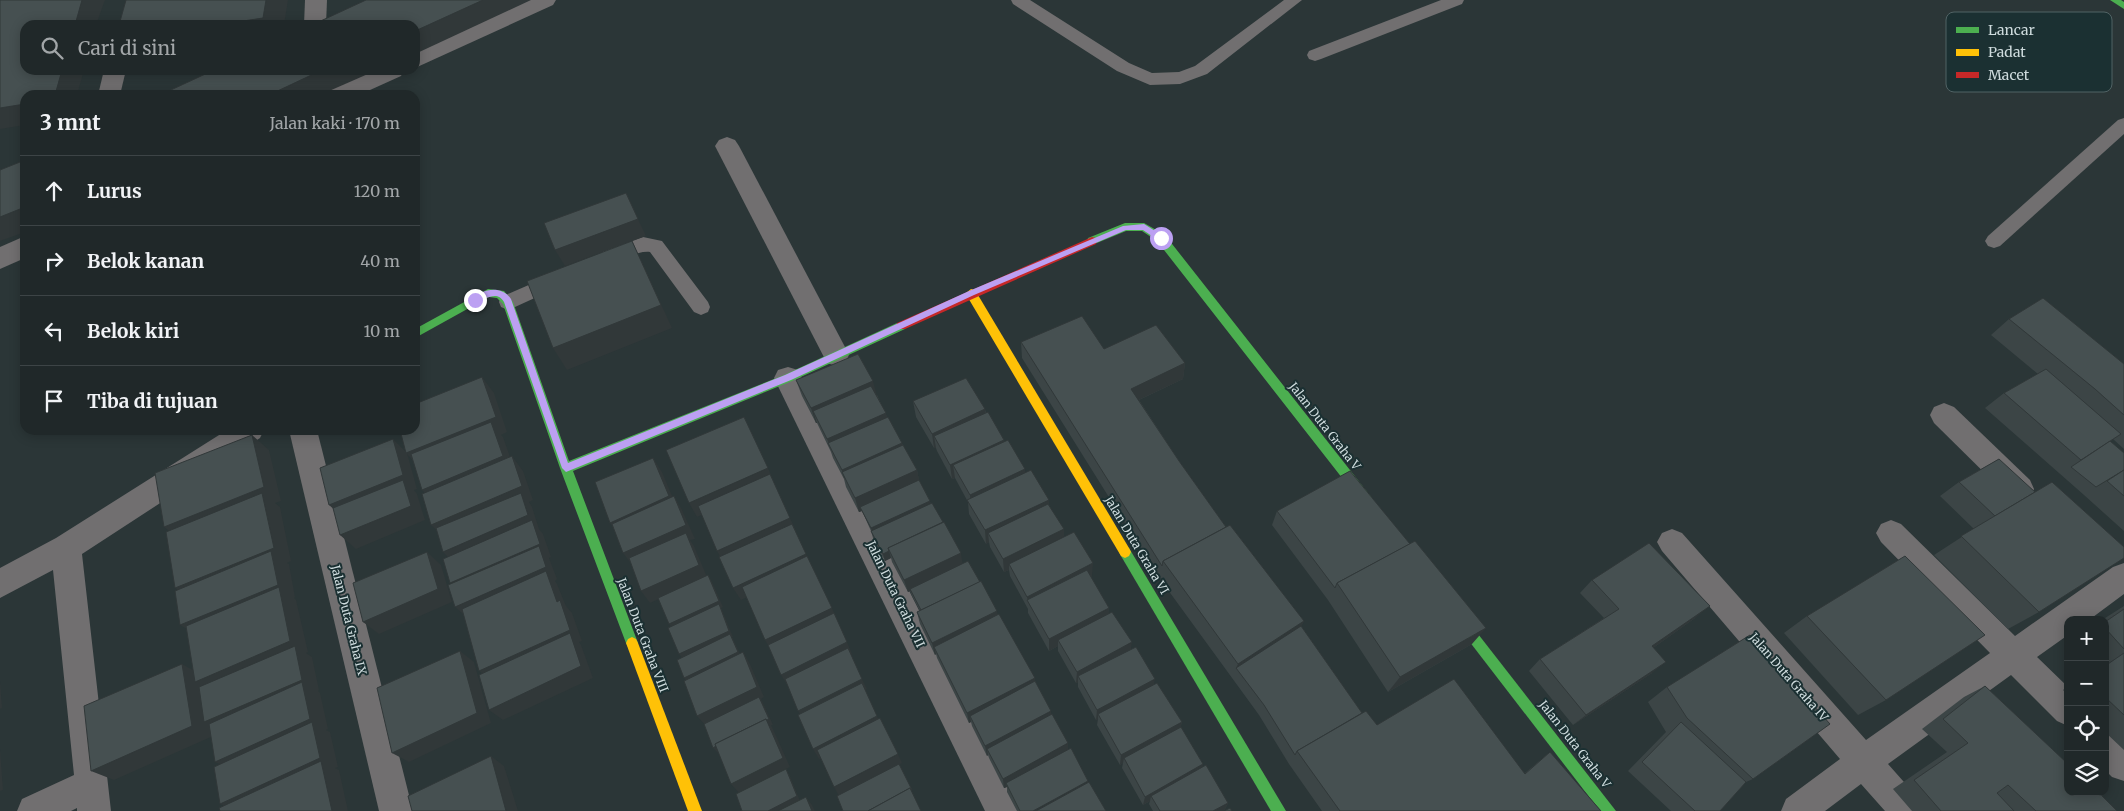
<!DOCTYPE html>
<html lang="id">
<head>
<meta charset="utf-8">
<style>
	body { margin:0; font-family:Merriweather,serif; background:#2d3435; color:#f1f3f6 }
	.controls { position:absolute; right:15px; bottom:15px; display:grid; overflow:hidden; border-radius:10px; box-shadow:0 2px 12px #0003 }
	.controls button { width:45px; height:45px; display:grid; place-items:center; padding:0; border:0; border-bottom:1px solid #3d4446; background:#202829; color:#f1f3f6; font:25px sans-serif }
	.stop { position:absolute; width:15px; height:15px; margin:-11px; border:4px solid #bca0f2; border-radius:50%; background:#fff }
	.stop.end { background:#bca0f2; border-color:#fff; box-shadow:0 1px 5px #0008 }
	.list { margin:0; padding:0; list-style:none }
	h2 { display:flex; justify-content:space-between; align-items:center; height:65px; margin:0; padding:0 20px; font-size:21px }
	h2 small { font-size:16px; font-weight:400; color:#a2a6a8 }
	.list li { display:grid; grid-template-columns:32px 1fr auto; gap:15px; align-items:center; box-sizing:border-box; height:70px; padding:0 20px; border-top:1px solid #3d4446 }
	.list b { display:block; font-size:19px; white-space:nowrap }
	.list em { font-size:16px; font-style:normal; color:#a2a6a8 }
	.icon { flex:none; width:28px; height:28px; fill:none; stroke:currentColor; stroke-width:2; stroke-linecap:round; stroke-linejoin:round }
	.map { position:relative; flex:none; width:2124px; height:811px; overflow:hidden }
	.search { position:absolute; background:#202829; box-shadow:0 2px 12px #0003; left:20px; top:20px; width:400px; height:55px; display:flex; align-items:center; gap:12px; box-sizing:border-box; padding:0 18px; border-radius:15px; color:#a2a6a8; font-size:19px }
	.panel { position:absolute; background:#202829; box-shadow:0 2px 12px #0003; left:20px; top:90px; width:400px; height:345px; border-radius:15px }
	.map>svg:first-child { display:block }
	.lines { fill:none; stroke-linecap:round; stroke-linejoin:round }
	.lane { fill:#716f70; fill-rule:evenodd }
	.street { fill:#716f70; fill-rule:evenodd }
	.fast { fill:#4caf50; fill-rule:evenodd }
	.slow { fill:#ffc107; fill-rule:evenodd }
	.jam { fill:#c62828; fill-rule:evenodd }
	.wall { fill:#3c4546 }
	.shaded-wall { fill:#313839 }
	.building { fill:#465051; stroke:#313839 }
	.route { fill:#bca0f2 }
	.labels { text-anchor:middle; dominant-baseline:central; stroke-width:4; stroke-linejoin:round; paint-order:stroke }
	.street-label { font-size:12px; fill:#cedbdd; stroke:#1b3032 }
	.key { fill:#1b3032; stroke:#516365; stroke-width:1 }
	.key-label { font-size:14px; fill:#cedbdd }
</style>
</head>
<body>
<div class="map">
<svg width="2124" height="811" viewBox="0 0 2124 811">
	<rect width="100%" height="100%" fill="#2b3637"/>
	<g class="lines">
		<g class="lane">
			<path d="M1011,0H1030L1129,63L1152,73L1179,72L1195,66L1284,0H1302L1207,74L1180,84L1150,85L1117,71L1013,4Z"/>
			<path d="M1441,0H1464L1462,4L1321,59L1315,61L1309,59L1307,55L1309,51Z"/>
			<path d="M2124,118V134L2000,246L1994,248L1988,246L1985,241L1988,236L2118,120Z"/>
			<path d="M643,237L662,241L708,302L710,307L708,312L701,315L694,312L650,252C634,250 619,266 603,261L601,256L603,251Z"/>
			<path d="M554,274L561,276L563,281L561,286L515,307L508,310L501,307L499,302L501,297Z"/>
		</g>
		<g class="street">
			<path d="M305,0H327L326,25H304Z"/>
			<path d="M526,0H556L553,5L415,68V51Z"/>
			<path d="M104,70H126L120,95H98Z"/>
			<path d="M373,70H404L401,76L359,95H328L331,89Z"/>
			<path d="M727,137L735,140L739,146L845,347L849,355L845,363L836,366L827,363L715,146L719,140Z"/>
			<path d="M25,236V258L0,269V247Z"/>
			<path d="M788,367L798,370L1020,811H985L774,378L778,370Z"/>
			<path d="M1944,403L1954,407L2030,480L2034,489L2030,498L2020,502L2010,498L1934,423L1930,415L1934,407Z"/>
			<path d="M227,430H264L260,438L82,554L111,811H77V808L71,811H17L22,799L74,775L53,570L0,598V568L56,538Z"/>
			<path d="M289,430H317L413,811H379Z"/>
			<path d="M1891,520L1901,524L2015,636L2113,567L2124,563V594L2089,620H2068V635L2037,657L2068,687V726L2057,721L2011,675L1888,764L1919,799L1924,811H1885L1861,784L1825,811H1781L1786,799L1840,759L1662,551L1657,542L1662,533L1672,529L1682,533L1866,740L1990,653L1881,542L1876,533L1881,524Z"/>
			<path d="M2105,731L2116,736L2124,743V781L2112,777L2105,770Z"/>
		</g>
		<g class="fast">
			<path d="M2110,0H2121L2124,2V9Z"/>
			<path d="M1125,223H1144L1165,235L1372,498L1374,502L1372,506L1368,507L1364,506L1157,241L1142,231H1126L1092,245L1087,241L1088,238Z"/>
			<path d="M488,289L504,291L513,302L569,461L784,375L897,323H905L906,326L905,329L792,381L573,471L638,643L636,647L632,649L628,647L626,643L560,468L503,304L497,298L489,297L415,338V329Z"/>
			<path d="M1125,546L1129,548L1286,811H1271L1121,556L1119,552L1121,548Z"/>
			<path d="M1453,605L1457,607L1616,811H1600L1449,615L1447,611L1449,607Z"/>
		</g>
		<g class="slow">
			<path d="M971,289L975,290L1129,548L1131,552L1129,556L1125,558L1121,556L967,296L966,293Z"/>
			<path d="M632,637L636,639L638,643L702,811H688L626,643L628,639Z"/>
		</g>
		<path class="jam" d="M1092,237L1096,238L1097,241L1096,244L905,329H897L896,326L897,323Z"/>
	</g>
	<g class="wall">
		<path d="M2009,319L2124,364V449L2113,439L2110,441L2124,453V531L2084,495L1985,408L2004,393L2038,374L1991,335Z"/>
		<path d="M1021,342L1104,349L1185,363L1183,379L1139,400L1179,461L1226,527L1304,621L1301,626L1362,713L1377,725L1525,773L1550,752L1601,811H1322L1289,764L1259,715L1160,579L1022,358Z"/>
		<path d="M796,380L877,395L887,417L917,470L919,481L962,563L998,615L1035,681L1068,750L1106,811H1017L1007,792V787L1004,788L989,758L988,755L987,756L972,726L971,722L969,723L937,658L936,654L935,655L920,624L917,612L920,611L912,596L910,591L908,592L892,562L891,558L885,561L873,538L871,531L862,511L859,512L846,487L844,479L833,458L831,452L817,423H816L802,396Z"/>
		<path d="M913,401L985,409L986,413L1025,472L1049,505L1064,537L1092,576L1090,577L1109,608L1108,614L1154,684L1182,722L1180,728L1203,764L1201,768L1228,803L1224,811H1153L1149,804L1150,801L1143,805L1122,768L1123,763L1120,765L1097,725L1098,719L1096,720L1078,687V682L1076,683L1058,651V646L1049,651L1028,613V609L1010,576L1009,570L1004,572L990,547L989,542L986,544L969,514L968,502L955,478L952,479L937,451L936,448H934L916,417Z"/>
		<path d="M1999,459L2039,612L2008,629L1934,555L1974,529L1940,496L1959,482Z"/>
		<path d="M1277,511L1472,644L1388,692L1328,600L1272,525Z"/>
		<path d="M1592,580L1695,618L1653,648L1652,673L1573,725L1529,671L1540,659L1604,618L1580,593Z"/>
		<path d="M2124,606V750L2105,732V620H2102Z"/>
		<path d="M1807,616L1886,700L1858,715L1784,633Z"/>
		<path d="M1985,686L2117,811H1912L1893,789L1947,752L1922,729L1964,697Z"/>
		<path d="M2068,686V695L2063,690Z"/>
		<path d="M1667,687L1753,779L1746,782L1720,811H1671L1628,771L1666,732L1648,702Z"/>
	</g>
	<g class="shaded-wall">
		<path d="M82,0H105L96,25H75Z"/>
		<path d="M266,0H288L284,25H217Z"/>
		<path d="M483,0H531L415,54V31Z"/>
		<path d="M62,70H84L77,95H55Z"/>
		<path d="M322,70H377L320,95H269Z"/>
		<path d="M25,104V125L0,129V108Z"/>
		<path d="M25,207V232L0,241V217Z"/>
		<path d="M638,219L646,236L565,266L555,250Z"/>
		<path d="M632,241L672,328L567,370L553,348Z"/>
		<path d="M1185,363L1183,379L1130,404L1131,389Z"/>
		<path d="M482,377L494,393L507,432L501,435L503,437L515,471L436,504L422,490L420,468L406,453Z"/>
		<path d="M873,381L877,396L813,411L817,423H816L811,408Z"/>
		<path d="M985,409L987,425L934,436L936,448H934L932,434Z"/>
		<path d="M886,413L890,428L830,446L827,439Z"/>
		<path d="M252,435L269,450L281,501L275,503L280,507L291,561L287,563L289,564L295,597L294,598L296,600L308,652L306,653L312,657L319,690L318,691L320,693L328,729L326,730L330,732L338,767L335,768L339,770L348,811H237L220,804L236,771L215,762L213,736L114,780L91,771L182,664L202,675L201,637L180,625L195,601L175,588L183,541L164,527Z"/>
		<path d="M393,439L407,453L417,489L414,490L417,494L425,520L356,549L340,535L345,519L329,505Z"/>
		<path d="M1004,440L1006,454L953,465L955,478L952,479L950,465Z"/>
		<path d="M902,443L906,458L844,478L842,470Z"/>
		<path d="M512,456L523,471L533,500L529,502L532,507L539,529L543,534L551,557L549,558L557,579L555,581L557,584L566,606L572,613L582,641L579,642L581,645L593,678L503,720L489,710L493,682L479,671L469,619L455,607L464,596L450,583L456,565L443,552L445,538L431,525Z"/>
		<path d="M653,458L662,472L678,510L620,536L610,523Z"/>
		<path d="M768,468L774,482L697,517L689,503Z"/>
		<path d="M1025,469L1026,483L971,507L970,495Z"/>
		<path d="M917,470L920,484L860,507L862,511L859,512L855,498Z"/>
		<path d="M674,496L682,510L695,539L690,540L694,546L707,577L650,603L641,591L633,566L623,553Z"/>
		<path d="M1049,500V513L988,533L989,542L986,544L985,530Z"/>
		<path d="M930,501L931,508L873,535L871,528Z"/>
		<path d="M790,518L796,531L724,564L717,551Z"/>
		<path d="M1064,529V542L1009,564V570L1004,572L1003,559Z"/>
		<path d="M889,551L891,558L885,561L883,554Z"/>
		<path d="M427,552L441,565L452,602L379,634L363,622Z"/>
		<path d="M961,553L963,566L908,592L904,580Z"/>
		<path d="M806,554L812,567L741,600L733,588Z"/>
		<path d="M1093,563L1092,576L1031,607L1028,601L1027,597Z"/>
		<path d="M708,575L712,582L723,607L721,608L733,637H732L742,658L689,684L684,678V660L679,654L674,630L669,624Z"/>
		<path d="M1710,606L1695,618L1639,658L1652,646Z"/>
		<path d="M832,608L837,620L772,652L765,640Z"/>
		<path d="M1109,608L1108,620L1058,640V646L1049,651V639Z"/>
		<path d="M997,611L999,623L934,647L936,654L935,655L932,643Z"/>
		<path d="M1304,621L1296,638L1236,668L1238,664Z"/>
		<path d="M1486,628L1472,644L1388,692L1400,677Z"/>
		<path d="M847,642L852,654L788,686L781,675Z"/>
		<path d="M1132,642L1130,654L1078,676V682L1076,683L1077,672Z"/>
		<path d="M460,651L474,662L491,723L409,762L392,753Z"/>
		<path d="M743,652L750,664L764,697L761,699L763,703L773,725H771L773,729L790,767L786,769L789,774L800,801L780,811H768L739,793L731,784L769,726L718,753L713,748L706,726L697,716Z"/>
		<path d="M1666,662L1652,673L1573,725L1586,715Z"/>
		<path d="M1035,678V689L970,716L971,722L969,723L967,713Z"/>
		<path d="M862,679L867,689L805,721L798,711Z"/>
		<path d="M1155,679L1153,690L1098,714V719L1096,720L1097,710Z"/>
		<path d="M0,681L2,708L0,709Z"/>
		<path d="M1051,711L1052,721L987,749L988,755L987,756L985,746Z"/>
		<path d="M877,716L882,726L819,759L813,749Z"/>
		<path d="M1182,722L1179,732L1124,758L1123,763L1120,765L1121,755Z"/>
		<path d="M1068,743V753L1006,783L1007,787L1004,788L1003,779Z"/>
		<path d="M0,749L3,790L0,791Z"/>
		<path d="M898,754L902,763L839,796L834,787Z"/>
		<path d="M491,756L504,766L518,811H506Z"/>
		<path d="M1203,764L1199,773L1151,796L1150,801L1143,805L1145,797Z"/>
		<path d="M1088,781V789L1049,811H1033Z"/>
		<path d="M806,797L812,805L815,811H812Z"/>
		<path d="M1228,803L1224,811H1213Z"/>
	</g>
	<g class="building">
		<path d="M0,0H82L75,25H25V70H62L55,95H25V104L0,108Z"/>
		<path d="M126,0H266L263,18L217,25H119Z"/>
		<path d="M366,0H483L415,31V25H312Z"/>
		<path d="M214,70H322L269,95H160Z"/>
		<path d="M25,160V207L0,217V170Z"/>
		<path d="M626,193L638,219L555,250L544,223Z"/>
		<path d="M632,241L661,305L553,348L527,281Z"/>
		<path d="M2043,298L2124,364V415L2095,389L2009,319Z"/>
		<path d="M1082,316L1104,349L1156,325L1185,363L1131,389L1179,461L1226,527L1163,561L1162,566L1021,342Z"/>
		<path d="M858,354L873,381L811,408L796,380Z"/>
		<path d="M2046,369L2121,434L2081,460L2004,393Z"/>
		<path d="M482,377L496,417L406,453L400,430H415V404Z"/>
		<path d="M966,378L985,409L932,434L913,401Z"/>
		<path d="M871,386L886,413L827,439L813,411Z"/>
		<path d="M988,412L1004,440L950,465L934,436Z"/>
		<path d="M744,417L768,468L689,503L666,450Z"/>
		<path d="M888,417L902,443L842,470L828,443Z"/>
		<path d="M491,422L503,456L422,490L411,454Z"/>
		<path d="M252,435L264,487L164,527L155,473Z"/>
		<path d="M393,439L403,475L329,505L320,468Z"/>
		<path d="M1008,440L1025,469L970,495L953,465Z"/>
		<path d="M2110,441L2124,453V470L2096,487L2071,467Z"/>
		<path d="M903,445L917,470L855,498L842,472Z"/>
		<path d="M512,456L522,486L431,525L422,494Z"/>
		<path d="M653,458L669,496L610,523L595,482Z"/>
		<path d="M1999,459L2035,492L1995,516L1959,482Z"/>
		<path d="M1031,470L1049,500L985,530L967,500Z"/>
		<path d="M2124,470V496L2107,481Z"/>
		<path d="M1350,471L1410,544L1337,583L1335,588L1277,511Z"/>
		<path d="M770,474L790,518L717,551L698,506Z"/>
		<path d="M403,480L411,506L340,535L333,508Z"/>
		<path d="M919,480L930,501L871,528L860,507Z"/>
		<path d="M2052,482L2124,547V558L2039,612L1961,536Z"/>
		<path d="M262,493L274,548L175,588L166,532Z"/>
		<path d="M521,493L528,515L443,552L436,528Z"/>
		<path d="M674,496L686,525L623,553L612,524Z"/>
		<path d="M932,503L943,522L888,548L889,551L883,554L871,531Z"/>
		<path d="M1048,504L1064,529L1003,559L988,533Z"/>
		<path d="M532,520L540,544L450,583L443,559Z"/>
		<path d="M944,522L961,553L904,580L888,548Z"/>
		<path d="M792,524L806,554L733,588L719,557Z"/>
		<path d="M1230,525L1304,621L1238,664L1163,561Z"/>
		<path d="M1074,532L1093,563L1027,597L1009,564Z"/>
		<path d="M686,533L699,565L641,591L629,558Z"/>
		<path d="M1415,541L1486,628L1400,677L1337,583Z"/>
		<path d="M1649,543L1710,606L1652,646L1666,662L1586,715L1540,659L1619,609L1592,580Z"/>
		<path d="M539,546L546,567L455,607L448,585Z"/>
		<path d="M271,551L278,585L180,625L175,591Z"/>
		<path d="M427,552L438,589L363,622L353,583Z"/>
		<path d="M807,556L832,608L765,640L742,587Z"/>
		<path d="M1905,556L1985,635L1886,700L1807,616Z"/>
		<path d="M968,561L980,582L921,610L910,589Z"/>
		<path d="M1087,570L1109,608L1049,639L1027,600Z"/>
		<path d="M546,571L557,602L560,600L570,630L479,671L462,609Z"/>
		<path d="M708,575L719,601L669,624L658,598Z"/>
		<path d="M981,581L997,611L932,643L917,612Z"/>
		<path d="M279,587L290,641L195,682L186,626Z"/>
		<path d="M719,604L729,631L679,654L668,628Z"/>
		<path d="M2124,609V649L2105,628V622Z"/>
		<path d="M1112,612L1132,642L1077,672L1058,640Z"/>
		<path d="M834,613L847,642L781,675L768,645Z"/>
		<path d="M999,614L1035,678L967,713L934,647Z"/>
		<path d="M1301,626L1362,713L1297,751L1295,755L1264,705L1236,668Z"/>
		<path d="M570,633L581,666L489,710L479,675Z"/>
		<path d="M730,634L738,652L684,678L677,660Z"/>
		<path d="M1750,635L1830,724L1753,779L1687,718L1667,687Z"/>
		<path d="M295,646L302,680L204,722L199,687Z"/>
		<path d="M1136,647L1155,679L1097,710L1078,676Z"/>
		<path d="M848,648L862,679L798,711L785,679Z"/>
		<path d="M460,651L477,713L392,753L377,688Z"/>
		<path d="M743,652L757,687L697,716L684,681Z"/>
		<path d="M2124,653V715L2105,697V666Z"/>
		<path d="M182,664L192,726L91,771L84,706Z"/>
		<path d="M1454,679L1525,774L1550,752L1601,811H1340L1297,751L1366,711L1377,725Z"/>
		<path d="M1035,681L1051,711L985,746L970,716Z"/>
		<path d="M302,682L310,719L215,762L209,724Z"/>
		<path d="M862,683L877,716L813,749L798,715Z"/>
		<path d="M1157,683L1182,722L1121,755L1098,714Z"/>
		<path d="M1985,686L2068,764V792H2098L2117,811H2036L2008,785L1997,793L2014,811H1941L1914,780L1968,743L1943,719Z"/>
		<path d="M759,697L769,719L767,720L766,719L715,744L716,746L713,748L704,724Z"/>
		<path d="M1052,714L1068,743L1003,779L987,749Z"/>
		<path d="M880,718L898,754L834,787L817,750Z"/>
		<path d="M766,719L783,758L731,784L715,744Z"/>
		<path d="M312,722L320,758L220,804L214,767Z"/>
		<path d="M1681,722L1746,782L1720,811H1695L1642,762Z"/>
		<path d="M1181,727L1203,764L1145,797L1124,758Z"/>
		<path d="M1071,748L1088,781L1033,811H1020L1006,783Z"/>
		<path d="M491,756L506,811H412L408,796Z"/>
		<path d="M321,761L332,811H220L219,808Z"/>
		<path d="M899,764L912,790L910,788L868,811H843L837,796Z"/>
		<path d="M1206,765L1228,803L1213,811H1160L1151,796Z"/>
		<path d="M786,769L797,796L768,811H742L736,794Z"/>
		<path d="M1089,782L1106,811H1036Z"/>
		<path d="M910,788L921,811H868Z"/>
		<path d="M806,797L812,811H778Z"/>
		<path d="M1230,808L1232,811H1224Z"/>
	</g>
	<path class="route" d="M1144,224L1163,236V240H1158L1143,230H1126L974,295L791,380L566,472L562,468L504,302C497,290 486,299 475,303L472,300C482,288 502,285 511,299L568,463L785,375L969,291L1123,226Z"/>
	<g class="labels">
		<g class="street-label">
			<text transform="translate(1325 426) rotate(52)">Jalan Duta Graha V</text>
			<text transform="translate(1137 545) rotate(59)">Jalan Duta Graha VI</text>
			<text transform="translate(896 594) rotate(64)">Jalan Duta Graha VII</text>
			<text transform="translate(349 620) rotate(76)">Jalan Duta Graha IX</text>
			<text transform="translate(643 635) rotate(69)">Jalan Duta Graha VIII</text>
			<text transform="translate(1789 677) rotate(49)">Jalan Duta Graha IV</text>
			<text transform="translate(1575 744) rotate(52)">Jalan Duta Graha V</text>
		</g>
	</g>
	<rect x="1946" y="12" width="166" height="80" rx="8" class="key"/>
	<rect x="1956" y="27" width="23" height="6" fill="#4caf50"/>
	<rect x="1956" y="49" width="23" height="7" fill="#ffc107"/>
	<rect x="1956" y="72" width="23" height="6" fill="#c62828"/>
	<g class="key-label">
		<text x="1988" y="35">Lancar</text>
		<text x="1988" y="57">Padat</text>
		<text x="1988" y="80">Macet</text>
	</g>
</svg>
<div class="controls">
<button>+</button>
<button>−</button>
<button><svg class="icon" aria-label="locate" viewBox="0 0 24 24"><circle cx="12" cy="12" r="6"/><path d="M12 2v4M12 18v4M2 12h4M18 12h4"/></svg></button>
<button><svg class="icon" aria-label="layers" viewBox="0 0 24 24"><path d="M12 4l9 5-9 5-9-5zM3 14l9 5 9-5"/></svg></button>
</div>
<div class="stop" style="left:1161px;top:238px"></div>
<div class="stop end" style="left:475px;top:300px"></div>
<div class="search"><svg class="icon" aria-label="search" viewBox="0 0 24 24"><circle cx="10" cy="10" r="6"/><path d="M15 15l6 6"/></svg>Cari di sini</div>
<section class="panel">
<h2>3 mnt<small>Jalan kaki · 170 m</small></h2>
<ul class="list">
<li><svg class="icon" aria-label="ahead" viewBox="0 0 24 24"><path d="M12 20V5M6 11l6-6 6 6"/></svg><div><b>Lurus</b></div><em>120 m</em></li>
<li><svg class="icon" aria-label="right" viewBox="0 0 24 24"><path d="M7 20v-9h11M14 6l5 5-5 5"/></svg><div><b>Belok kanan</b></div><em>40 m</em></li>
<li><svg class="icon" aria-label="left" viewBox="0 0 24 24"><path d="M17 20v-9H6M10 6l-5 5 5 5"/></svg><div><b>Belok kiri</b></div><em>10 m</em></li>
<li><svg class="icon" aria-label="arrive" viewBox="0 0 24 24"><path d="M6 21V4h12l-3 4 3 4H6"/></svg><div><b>Tiba di tujuan</b></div></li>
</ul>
</section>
</div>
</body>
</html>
